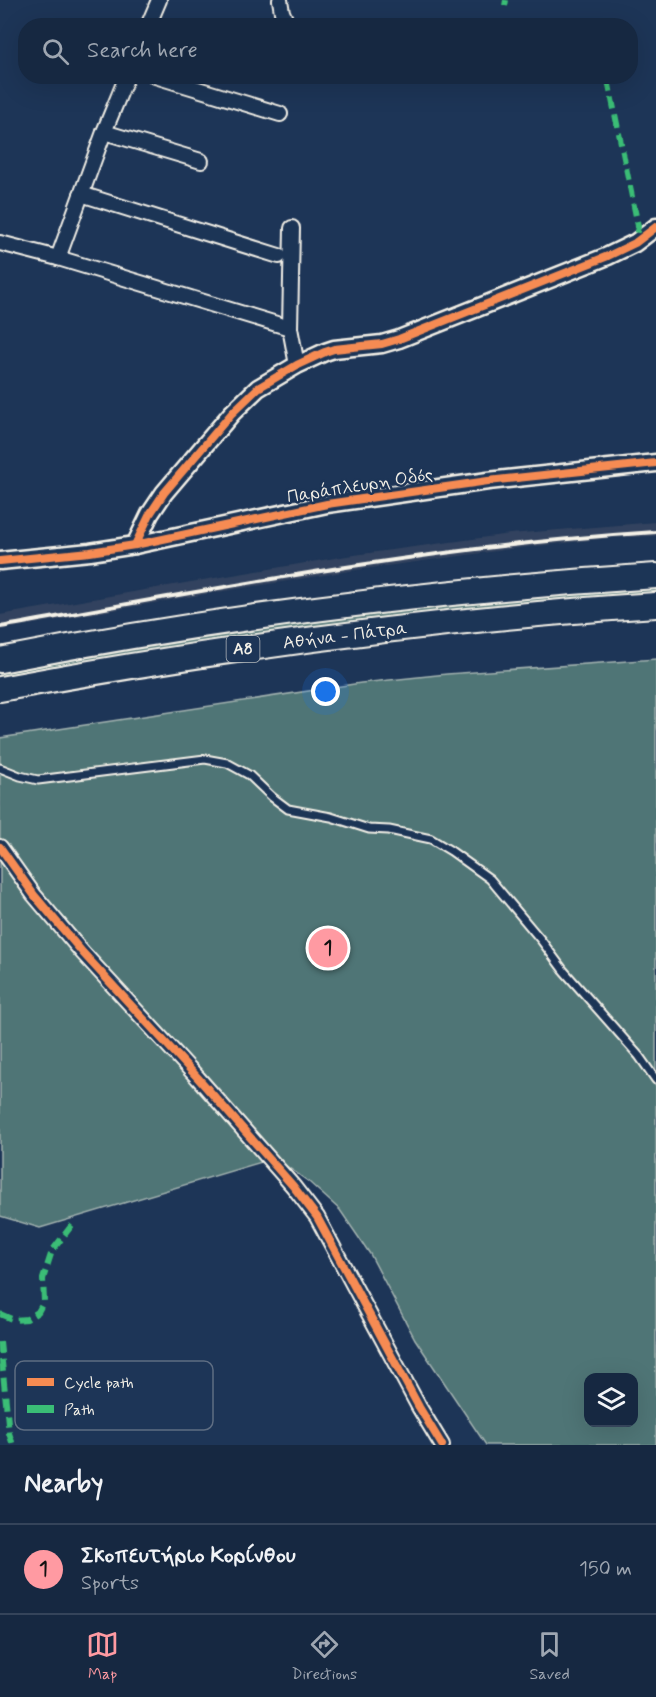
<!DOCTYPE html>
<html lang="en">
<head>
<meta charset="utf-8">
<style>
	body { margin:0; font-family:Mynerve,sans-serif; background:#23344c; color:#f1f3f6 }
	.controls { position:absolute; right:18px; bottom:18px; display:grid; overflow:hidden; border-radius:12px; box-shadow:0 6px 24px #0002 }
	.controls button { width:54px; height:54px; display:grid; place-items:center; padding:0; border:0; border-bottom:2px solid #35445a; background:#162841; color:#f1f3f6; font:30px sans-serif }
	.you { position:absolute; left:326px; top:692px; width:21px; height:21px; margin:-15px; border:4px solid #fff; border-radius:50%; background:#1a73e8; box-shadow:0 0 0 9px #1a73e833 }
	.badge { display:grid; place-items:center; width:39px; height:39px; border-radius:50%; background:#ff9aa2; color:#111; font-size:20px; font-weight:700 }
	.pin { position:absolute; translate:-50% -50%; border:3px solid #fff; box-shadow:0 2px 6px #0006 }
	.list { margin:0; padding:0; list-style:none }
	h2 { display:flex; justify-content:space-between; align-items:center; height:78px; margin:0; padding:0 24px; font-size:26px }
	h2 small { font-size:20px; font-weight:400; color:#9ea6b1 }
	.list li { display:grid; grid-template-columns:39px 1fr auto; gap:18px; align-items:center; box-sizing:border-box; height:90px; padding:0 24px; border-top:2px solid #35445a }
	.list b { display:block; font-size:22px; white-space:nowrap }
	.list p { margin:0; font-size:20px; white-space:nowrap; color:#9ea6b1 }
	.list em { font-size:20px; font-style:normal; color:#9ea6b1 }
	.icon { flex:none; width:33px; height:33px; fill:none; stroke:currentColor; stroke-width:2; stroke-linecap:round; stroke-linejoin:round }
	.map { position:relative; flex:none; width:656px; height:1445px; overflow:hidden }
	.search { position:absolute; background:#162841; box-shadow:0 6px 24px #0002; left:18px; right:18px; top:18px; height:66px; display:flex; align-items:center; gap:15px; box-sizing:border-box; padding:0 21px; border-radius:24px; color:#9ea6b1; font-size:22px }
	.sheet { height:168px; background:#162841 }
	nav { display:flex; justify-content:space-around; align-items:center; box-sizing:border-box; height:84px; border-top:2px solid #35445a; background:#162841; font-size:16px; color:#9ea6b1 }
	nav a { display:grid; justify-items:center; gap:3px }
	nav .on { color:#ff9aa2 }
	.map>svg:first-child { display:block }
	.built { fill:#33435e }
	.green { fill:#4f7476; stroke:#a2b2af; stroke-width:1.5; fill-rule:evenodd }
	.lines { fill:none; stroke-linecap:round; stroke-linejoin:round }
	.service-casing { stroke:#f4f1e8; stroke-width:11 }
	.minor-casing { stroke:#f4f1e8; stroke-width:18 }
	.tertiary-casing { stroke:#f4f1e8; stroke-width:21 }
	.motorway-casing { stroke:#f4f1e8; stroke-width:28 }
	.service { stroke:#1d3557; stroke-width:7 }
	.minor { stroke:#1d3557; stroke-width:14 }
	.tertiary { stroke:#1d3557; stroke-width:16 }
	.motorway { stroke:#1d3557; stroke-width:24 }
	.rail { stroke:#f4f1e8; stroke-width:4 }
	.quiet { stroke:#3abd76; stroke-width:6; stroke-dasharray:12 6; stroke-linecap:butt }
	.cycleway-casing { stroke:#1d3557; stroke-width:11 }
	.cycleway { stroke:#f68b52; stroke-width:8 }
	.labels { text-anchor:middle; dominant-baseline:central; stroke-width:5; stroke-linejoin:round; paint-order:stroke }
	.shield { fill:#1d3557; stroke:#b4b9bc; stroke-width:1.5 }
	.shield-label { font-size:16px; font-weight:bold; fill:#f4f1e8 }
	.street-label { font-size:18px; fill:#f4f1e8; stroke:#1d3557 }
	.key { fill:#1d3557; stroke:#5e6d82; stroke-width:1.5 }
	.key-label { font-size:16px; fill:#f4f1e8 }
</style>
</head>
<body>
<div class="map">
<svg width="656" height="1445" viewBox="0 0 656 1445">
	<rect width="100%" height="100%" fill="#1d3557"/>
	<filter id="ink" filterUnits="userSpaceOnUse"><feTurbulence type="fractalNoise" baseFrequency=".0167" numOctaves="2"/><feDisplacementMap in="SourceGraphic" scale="12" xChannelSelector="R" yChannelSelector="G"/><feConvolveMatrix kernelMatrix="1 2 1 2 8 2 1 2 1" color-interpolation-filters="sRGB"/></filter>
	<g filter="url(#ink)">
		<path class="built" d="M656,522V536L610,538L511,549L349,571L194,596L0,630V615L191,582L347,556L510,534Z"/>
		<g class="green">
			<path d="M656,588V594L0,678V671C218,632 435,603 656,588Z"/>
			<path d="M656,659V1445H486L415,1339L370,1254L340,1210L309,1182L275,1158L40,1228L0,1216V738L361,683L447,674ZM588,1378H634V1422H588Z"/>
		</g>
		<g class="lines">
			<defs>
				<path id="service" d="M0,768L20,776L38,780L205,759L227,763L249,775L272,797L288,809L331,817L369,829L389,830L431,839L451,851L490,879L541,940L564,971L639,1056L656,1080"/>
				<g id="minor">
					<path d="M280,0L282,12L288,26"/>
					<path d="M148,26L159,0"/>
					<path d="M155,76L280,114"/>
					<path d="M104,132L201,161"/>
					<path d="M81,194L279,256"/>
					<path d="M0,243L58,258L290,328L297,365"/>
					<path d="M58,258L104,132L127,76"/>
					<path d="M290,328L292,228"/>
					<path d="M0,847L34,895L83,953L198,1078L293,1186L317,1217L419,1407L442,1445"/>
				</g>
				<g id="tertiary">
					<path d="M135,545L150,514L164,493L232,413L258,388L297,365L325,352L334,349L382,344L399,339L608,256L635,243L656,227"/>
					<path d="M0,561L90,552L135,545L327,504L488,481L656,463"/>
				</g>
				<g id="motorway">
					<path d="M0,660C216,618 436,590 656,576"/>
					<path d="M0,689C217,649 436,619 656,605"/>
				</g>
			</defs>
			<use href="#service" class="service-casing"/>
			<use href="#minor" class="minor-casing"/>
			<use href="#tertiary" class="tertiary-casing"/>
			<use href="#motorway" class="motorway-casing"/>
			<use href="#service" class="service"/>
			<use href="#minor" class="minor"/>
			<use href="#tertiary" class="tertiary"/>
			<use href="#motorway" class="motorway"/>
			<path class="rail" d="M0,627C217,588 435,546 656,532"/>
			<g class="quiet">
				<path d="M505,6L506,0"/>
				<path d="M608,80L638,226L635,243"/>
				<path d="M0,1314L14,1320L27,1319L38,1312L44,1301L43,1279L52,1251L72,1225"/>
				<path d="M0,1342L9,1433L13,1445"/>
			</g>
			<defs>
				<g id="cycleway">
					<path d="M135,545L150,514L164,493L232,413L258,388L297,365L325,352L334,349L382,344L399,339L608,256L635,243L656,227"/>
					<path d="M0,561L90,552L135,545L327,504L488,481L656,463"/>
					<path d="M0,847L34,895L83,953L198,1078L293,1186L317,1217L419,1407L442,1445"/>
				</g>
			</defs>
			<use href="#cycleway" class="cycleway-casing"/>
			<use href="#cycleway" class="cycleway"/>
		</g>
	</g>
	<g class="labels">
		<rect class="shield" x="226.5" y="636" width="33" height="26" rx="4.5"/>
		<g class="shield-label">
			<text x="243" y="649">Α8</text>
		</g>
		<g class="street-label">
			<text transform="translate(360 486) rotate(-9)">Παράπλευρη Οδός</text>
			<text transform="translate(345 636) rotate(-7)">Αθήνα - Πάτρα</text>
		</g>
	</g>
	<rect x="15" y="1361" width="198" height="69" rx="9" class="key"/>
	<rect x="27" y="1378" width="27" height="8" fill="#f68b52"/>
	<rect x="27" y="1405" width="27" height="8" fill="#3abd76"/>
	<g class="key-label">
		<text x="64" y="1388">Cycle path</text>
		<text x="64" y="1415">Path</text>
	</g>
</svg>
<div class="controls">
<button><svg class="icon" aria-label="layers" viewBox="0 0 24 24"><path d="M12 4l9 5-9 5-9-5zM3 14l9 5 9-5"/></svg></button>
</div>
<div class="you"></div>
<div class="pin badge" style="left:328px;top:948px">1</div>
<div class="search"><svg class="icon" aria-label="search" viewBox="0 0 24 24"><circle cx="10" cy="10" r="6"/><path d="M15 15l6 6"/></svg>Search here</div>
</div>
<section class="sheet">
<h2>Nearby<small></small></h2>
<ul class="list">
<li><span class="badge">1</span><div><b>Σκοπευτήριο Κορίνθου</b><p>Sports</p></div><em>150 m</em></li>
</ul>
</section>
<nav>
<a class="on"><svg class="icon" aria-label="map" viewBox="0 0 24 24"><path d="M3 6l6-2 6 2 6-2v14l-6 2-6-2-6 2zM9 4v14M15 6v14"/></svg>Map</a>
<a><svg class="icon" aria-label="directions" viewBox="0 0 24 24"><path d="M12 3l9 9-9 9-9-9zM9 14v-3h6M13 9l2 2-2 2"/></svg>Directions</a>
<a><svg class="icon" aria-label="saved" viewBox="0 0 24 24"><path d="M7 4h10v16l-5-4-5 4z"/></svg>Saved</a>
</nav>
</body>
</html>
